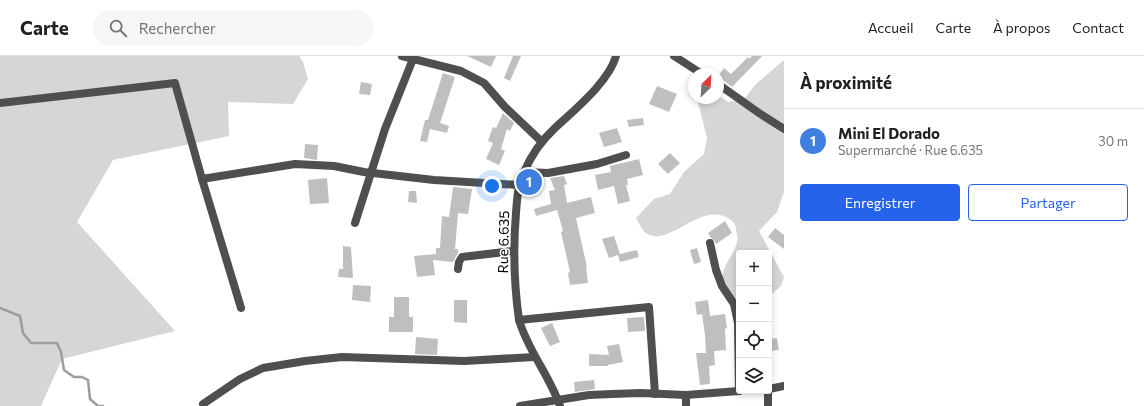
<!DOCTYPE html>
<html lang="fr">
<head>
<meta charset="utf-8">
<style>
	body { margin:0; font-family:Commissioner,sans-serif; background:#f6f6f6; color:#202124 }
	.controls { position:absolute; right:12px; bottom:12px; display:grid; overflow:hidden; border-radius:4px; box-shadow:0 2px 6px #0003 }
	.controls button { width:36px; height:36px; display:grid; place-items:center; padding:0; border:0; border-bottom:1px solid #e0e0e0; background:#fff; color:#202124; font:20px sans-serif }
	.compass { position:absolute; left:688px; top:12px; width:36px; height:36px; border-radius:50%; background:#fff; box-shadow:0 2px 6px #0003; rotate:25deg }
	.you { position:absolute; left:492px; top:130px; width:14px; height:14px; margin:-10px; border:3px solid #fff; border-radius:50%; background:#1a73e8; box-shadow:0 0 0 6px #1a73e833 }
	.badge { display:grid; place-items:center; width:26px; height:26px; border-radius:50%; background:#2563eb; color:#fff; font-size:13px; font-weight:700 }
	.pin { position:absolute; translate:-50% -50%; border:2px solid #fff; box-shadow:0 1px 4px #0006 }
	.list { margin:0; padding:0; list-style:none }
	h2 { display:flex; justify-content:space-between; align-items:center; height:52px; margin:0; padding:0 16px; font-size:17px }
	h2 small { font-size:13px; font-weight:400; color:#757577 }
	.list li { display:grid; grid-template-columns:26px 1fr auto; gap:12px; align-items:center; box-sizing:border-box; height:64px; padding:0 16px; border-top:1px solid #e0e0e0 }
	.list b { display:block; font-size:15px; white-space:nowrap }
	.list p { margin:0; font-size:13px; white-space:nowrap; color:#757577 }
	.list em { font-size:13px; font-style:normal; color:#757577 }
	.actions { display:flex; gap:8px; padding:12px 16px }
	.actions a { flex:1; padding:9px 0; border:1px solid #2563eb; border-radius:4px; text-align:center; font-size:14px; color:#2563eb }
	.actions .main { background:#2563eb; color:#fff }
	.icon { flex:none; width:22px; height:22px; fill:none; stroke:currentColor; stroke-width:2; stroke-linecap:round; stroke-linejoin:round }
	.map { position:relative; flex:none; width:784px; height:350px; overflow:hidden }
	header { display:flex; align-items:center; gap:24px; box-sizing:border-box; height:56px; padding:0 20px; background:#fff; border-bottom:1px solid #e0e0e0 }
	header strong { font-size:19px }
	nav { display:flex; gap:22px; margin-inline-start:auto; font-size:14px }
	.search { width:280px; height:36px; background:#f6f6f6; display:flex; align-items:center; gap:10px; box-sizing:border-box; padding:0 14px; border-radius:22px; color:#757577; font-size:15px }
	main { display:flex }
	aside { flex:1; background:#fff }
	.map>svg:first-child { display:block }
	.green { fill:#d6d6d6 }
	.lines { fill:none; stroke-linecap:round; stroke-linejoin:round }
	.stream { stroke:#9d9d9d; stroke-width:2.5 }
	.building { fill:#bfbfbf }
	.street { stroke:#4f4f4f; stroke-width:8 }
	.labels { text-anchor:middle; dominant-baseline:central; stroke-width:3; stroke-linejoin:round; paint-order:stroke }
	.street-label { font-size:14px; fill:#000; stroke:#fff }
</style>
</head>
<body>
<header>
<strong>Carte</strong>
<div class="search"><svg class="icon" aria-label="search" viewBox="0 0 24 24"><circle cx="10" cy="10" r="6"/><path d="M15 15l6 6"/></svg>Rechercher</div>
<nav><a>Accueil</a><a>Carte</a><a>À propos</a><a>Contact</a></nav>
</header>
<main>
<div class="map">
<svg width="784" height="350" viewBox="0 0 784 350">
	<rect width="100%" height="100%" fill="#fff"/>
	<g class="green">
		<path d="M0,0H299L303,6L308,23L293,48L228,46L229,80L113,104L77,166L175,275L62,303L41,350H0Z"/>
		<path d="M784,4V136L777,156L759,175L784,221L781,230L769,241V197H739V251C733,243 725,235 723,225C720,211 734,200 737,186C738,183 737,178 736,174C736,170 735,167 731,164C702,142 669,193 646,177C642,174 639,167 636,162L654,143L670,138L684,116L704,98L707,82L697,42H718V40L729,46L745,42L756,28Z"/>
	</g>
	<g class="lines">
		<path class="stream" d="M0,252L20,260L23,277L31,287H57L61,296L64,314L74,321H82L88,324L90,343L98,350H103"/>
	</g>
	<g class="building">
		<path d="M467,0H496L491,11Z"/>
		<path d="M513,0H521L510,25L504,22Z"/>
		<path d="M752,0H762L732,31L718,20L724,12L731,18L748,1L749,3Z"/>
		<path d="M443,17L455,21L440,67L449,70L447,77L430,73L427,86L420,85L425,64H428Z"/>
		<path d="M361,26L372,28L370,39L359,38Z"/>
		<path d="M657,30L677,38L669,56L649,48Z"/>
		<path d="M503,57L514,67L510,75L507,73L501,93L505,95L499,109L486,103L493,87L488,85L493,71L496,72Z"/>
		<path d="M643,62L644,69L629,71L627,64Z"/>
		<path d="M617,72L622,86L604,91L599,77Z"/>
		<path d="M305,88L318,89L317,104L304,102Z"/>
		<path d="M670,97L680,107L668,118L658,108Z"/>
		<path d="M639,103L643,119L627,123L628,129H626L630,145L618,148L614,130L598,134L595,119L611,116L610,110Z"/>
		<path d="M564,120L567,128L564,129L567,147L591,141L595,157L576,162L587,211H586L588,227L570,229L568,217L570,216L561,176L563,175L557,154L536,160L534,153L551,148L549,135L555,134L550,122Z"/>
		<path d="M327,122L329,147L310,148L308,124Z"/>
		<path d="M537,123L539,132L528,133L527,125Z"/>
		<path d="M453,131L472,133L468,158L458,157L455,193H458V197L453,206L433,204L435,219L417,221L414,200L436,198V192H440L442,160L449,161Z"/>
		<path d="M409,135H416L417,147L408,146Z"/>
		<path d="M725,165L732,177L716,188L714,184L711,182L708,177Z"/>
		<path d="M775,172L784,179V193L768,181Z"/>
		<path d="M614,180L620,198L637,194L639,201L620,206L618,199L609,202L602,183Z"/>
		<path d="M343,190L351,191L353,222L338,221L339,213H343Z"/>
		<path d="M697,192L701,206L694,208L690,194Z"/>
		<path d="M353,229L371,230L370,246L352,244Z"/>
		<path d="M394,241H409V261H413V276H389V261H394Z"/>
		<path d="M454,244H467V267L454,266Z"/>
		<path d="M708,244L710,260L725,258L727,272L725,273L726,294L714,295L715,309L709,310L710,328L700,329L696,297H706L705,279L702,258L697,259L695,246Z"/>
		<path d="M644,261L645,275L628,276L627,262Z"/>
		<path d="M552,267L560,286L550,290L541,272Z"/>
		<path d="M416,281L438,283L437,299L415,298Z"/>
		<path d="M777,282L779,294L769,295V283Z"/>
		<path d="M619,288L623,306L608,309V310H589V298L609,299L607,290Z"/>
		<path d="M594,324L595,333L575,336L574,326Z"/>
	</g>
	<g class="lines">
		<g class="street">
			<path d="M402,0L461,15L484,27L505,51L542,86"/>
			<path d="M674,0L702,18"/>
			<path d="M718,28L759,57L784,73"/>
			<path d="M0,47L175,27L202,123L241,252"/>
			<path d="M524,116L548,117L597,108L626,99"/>
			<path d="M202,123L295,108L334,110L364,116L434,124L520,129"/>
			<path d="M355,167L385,73L413,3"/>
			<path d="M710,187L716,214L722,230L734,248L738,267L739,335"/>
			<path d="M458,213L459,206L462,201L513,195"/>
			<path d="M519,264L649,251L655,338"/>
			<path d="M769,333L784,330"/>
			<path d="M768,335V350"/>
			<path d="M203,348L240,323L263,312L305,305L342,301L464,305L534,301"/>
			<path d="M520,350L589,339L612,338L641,337L686,339L739,335"/>
			<path d="M560,350C550,320 528,295 519,264C514,228 513,192 516,157C517,143 518,128 524,116C531,100 541,85 554,73C573,55 609,26 616,0"/>
			<path d="M686,350V339"/>
		</g>
	</g>
	<g class="labels">
		<g class="street-label">
			<text transform="translate(503 186) rotate(-89)">Rue 6.635</text>
		</g>
	</g>
</svg>
<div class="controls">
<button>+</button>
<button>−</button>
<button><svg class="icon" aria-label="locate" viewBox="0 0 24 24"><circle cx="12" cy="12" r="6"/><path d="M12 2v4M12 18v4M2 12h4M18 12h4"/></svg></button>
<button><svg class="icon" aria-label="layers" viewBox="0 0 24 24"><path d="M12 4l9 5-9 5-9-5zM3 14l9 5 9-5"/></svg></button>
</div>
<svg class="compass" viewBox="-18 -18 36 36"><path d="M0-13l5 13h-10z" fill="#e53935"/><path d="M0 13l5-13h-10z" fill="#757577"/></svg>
<div class="you"></div>
<div class="pin badge" style="left:529px;top:126px;background:#3f7fe0">1</div>
</div>
<aside>
<h2>À proximité<small></small></h2>
<ul class="list">
<li><span class="badge" style="background:#3f7fe0">1</span><div><b>Mini El Dorado</b><p>Supermarché · Rue 6.635</p></div><em>30 m</em></li>
</ul>
<div class="actions"><a class="main">Enregistrer</a><a>Partager</a></div>
</aside>
</main>
</body>
</html>
